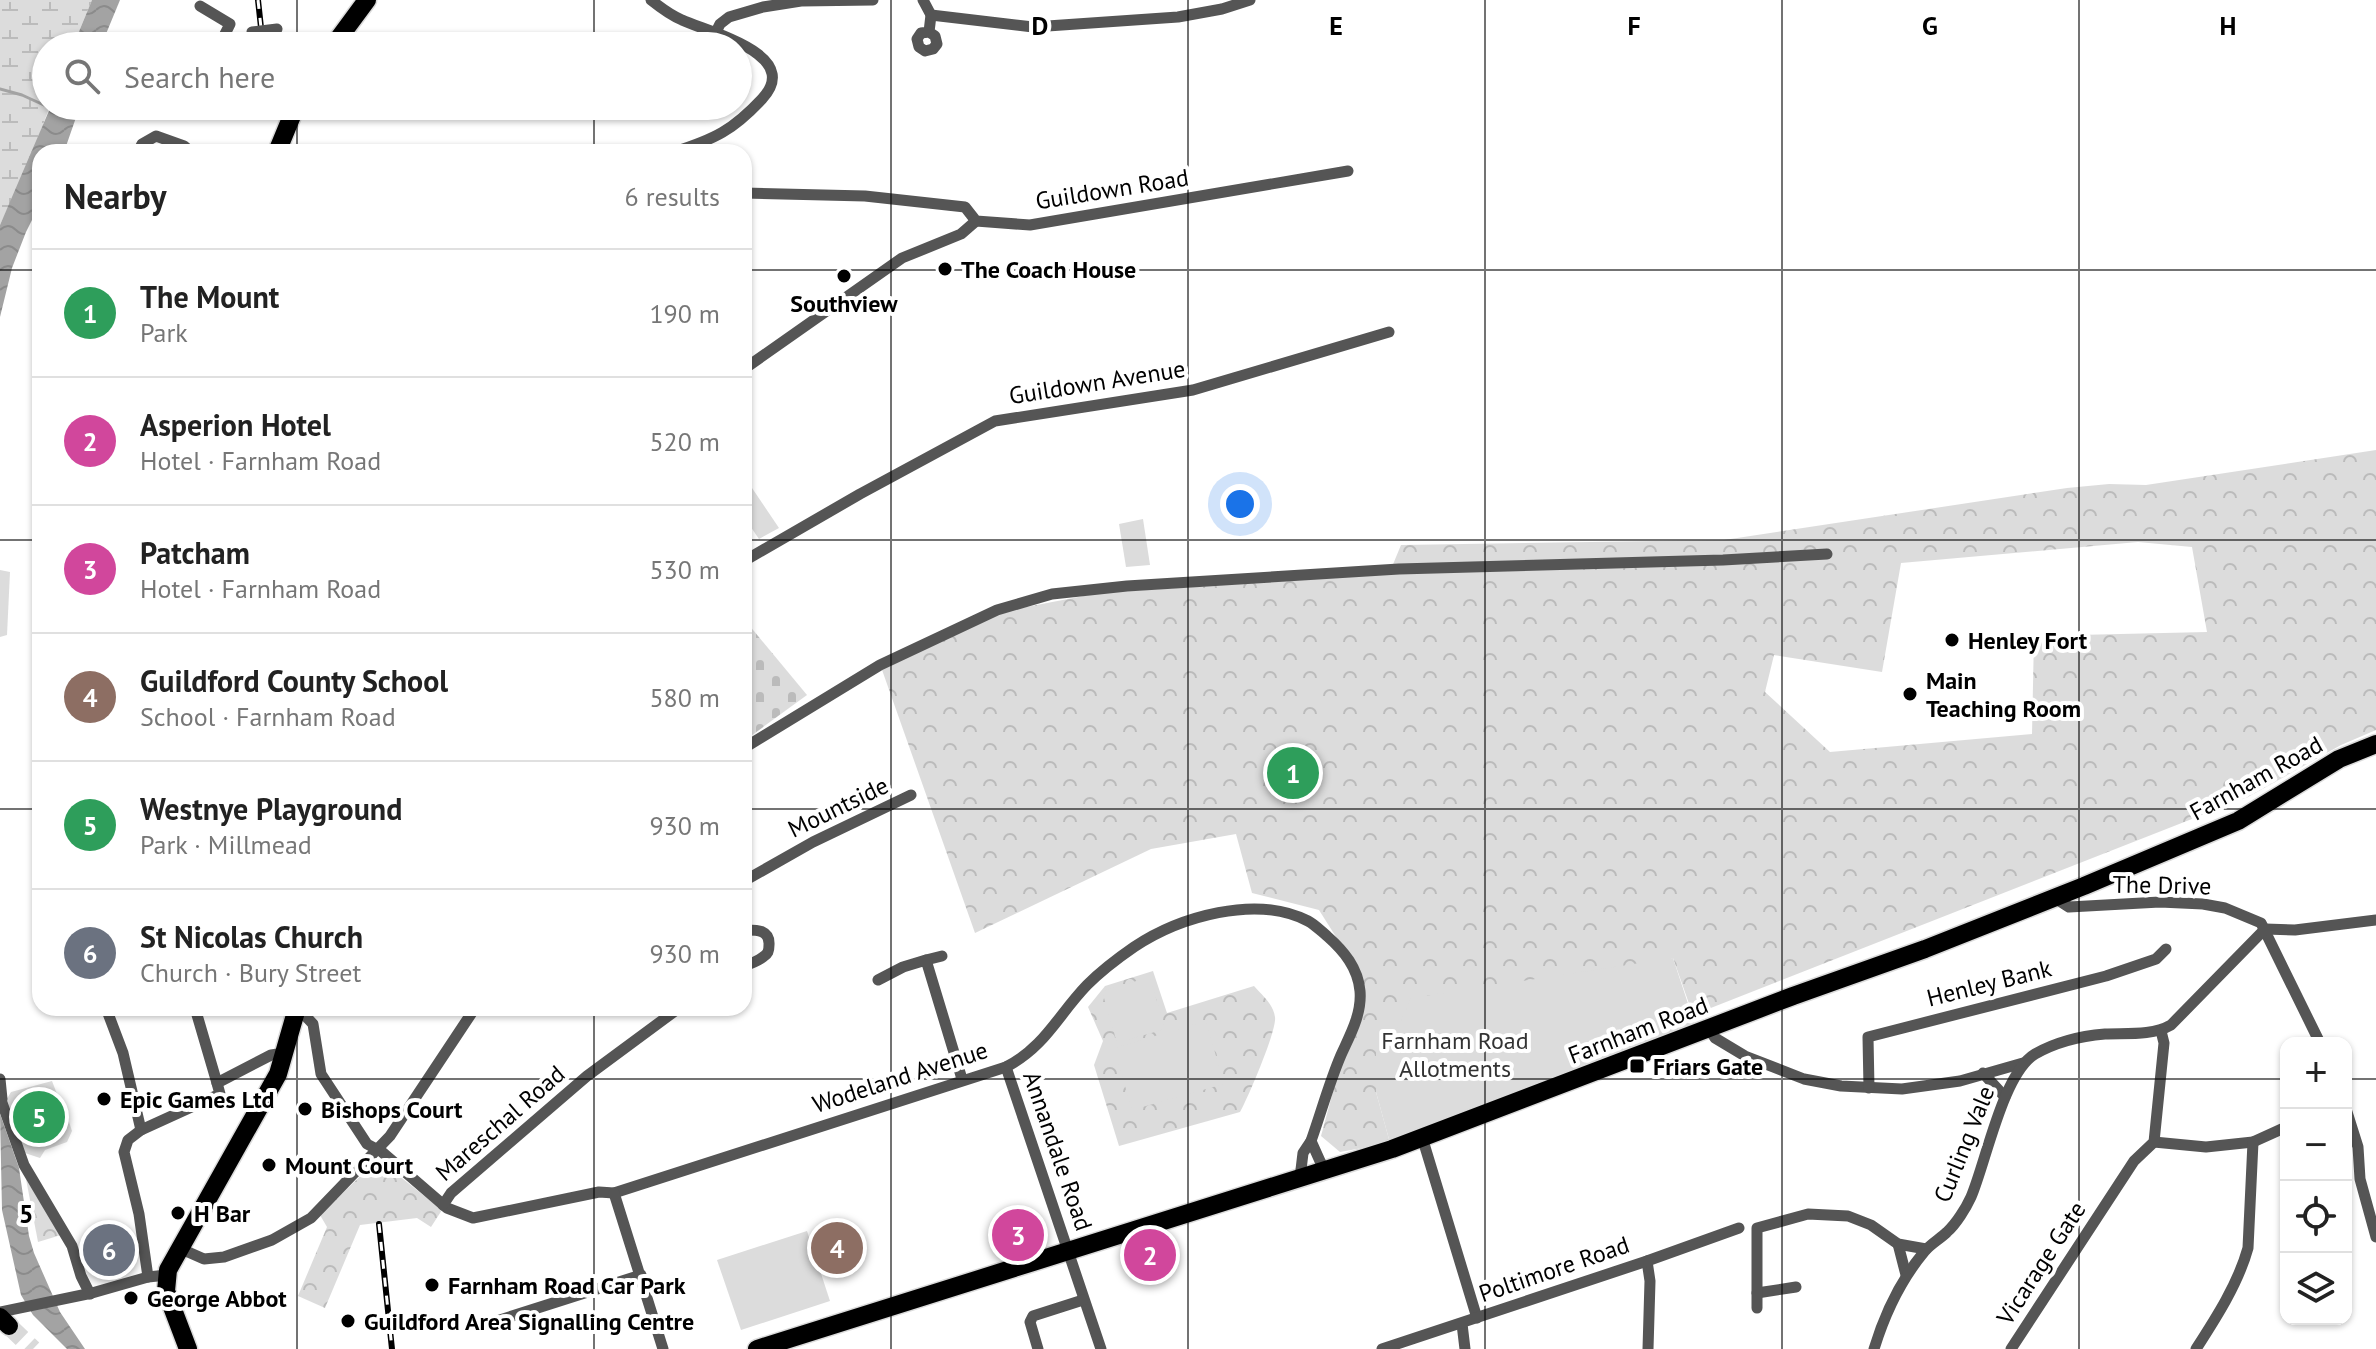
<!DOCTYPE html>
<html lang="en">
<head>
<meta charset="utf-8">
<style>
	body { margin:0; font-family:"PT Sans",sans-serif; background:#f2f2f2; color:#222 }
	.controls { position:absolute; right:24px; bottom:24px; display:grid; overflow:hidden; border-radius:16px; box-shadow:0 2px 6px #0004 }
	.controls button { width:72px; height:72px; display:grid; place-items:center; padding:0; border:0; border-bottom:2px solid #e0e0e0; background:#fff; color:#222; font:40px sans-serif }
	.you { position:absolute; left:1240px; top:504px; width:28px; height:28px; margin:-20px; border:6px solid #fff; border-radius:50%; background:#1a73e8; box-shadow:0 0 0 12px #1a73e833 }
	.badge { display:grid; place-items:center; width:52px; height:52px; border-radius:50%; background:#db2777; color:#fff; font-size:26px; font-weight:700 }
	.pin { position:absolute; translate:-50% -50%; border:4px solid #fff; box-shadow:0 2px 8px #0006 }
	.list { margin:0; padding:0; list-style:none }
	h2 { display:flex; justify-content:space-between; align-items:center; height:104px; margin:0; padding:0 32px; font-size:34px }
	h2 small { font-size:26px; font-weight:400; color:#767676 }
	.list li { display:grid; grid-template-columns:52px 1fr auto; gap:24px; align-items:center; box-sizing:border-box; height:128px; padding:0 32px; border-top:2px solid #e0e0e0 }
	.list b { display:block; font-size:30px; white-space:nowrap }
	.list p { margin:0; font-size:26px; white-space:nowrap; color:#767676 }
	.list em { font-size:26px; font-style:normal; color:#767676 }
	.icon { flex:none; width:44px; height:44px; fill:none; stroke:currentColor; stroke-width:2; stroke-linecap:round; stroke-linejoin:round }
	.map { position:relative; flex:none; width:2376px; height:1349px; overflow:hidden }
	.search { position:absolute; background:#fff; box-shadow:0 2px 6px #0004; left:32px; top:32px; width:720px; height:88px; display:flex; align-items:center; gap:20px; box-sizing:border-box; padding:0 28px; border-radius:44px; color:#767676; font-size:30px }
	.panel { position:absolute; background:#fff; box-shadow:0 2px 6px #0004; left:32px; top:144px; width:720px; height:872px; border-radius:24px }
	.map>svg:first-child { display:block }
	.forest { fill:url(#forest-crowns); fill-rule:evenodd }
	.wetland { fill:url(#wetland-marsh) }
	.cemetery { fill:url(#cemetery-stones) }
	.garden { fill:#dcdcdc }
	.water { fill:url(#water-waves) }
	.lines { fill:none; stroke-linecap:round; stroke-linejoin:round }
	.stream { stroke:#a3a3a3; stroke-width:3 }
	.primary-tunnel { stroke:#d9d9d9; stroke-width:18; stroke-dasharray:18 9; stroke-linecap:butt }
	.primary-casing { stroke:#dbdbdb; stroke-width:21 }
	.street { stroke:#555; stroke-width:11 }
	.primary { stroke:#000; stroke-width:18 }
	.rail-casing { stroke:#000; stroke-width:6 }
	.rail { stroke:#fff; stroke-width:3; stroke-dasharray:9; stroke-linecap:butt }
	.street-bridge { stroke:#555; stroke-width:11 }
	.grid { fill:none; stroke:#000; stroke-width:2; stroke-opacity:0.55 }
	.poi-dot { fill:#000; stroke:#fff; stroke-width:3 }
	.labels { text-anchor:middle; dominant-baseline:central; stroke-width:8; stroke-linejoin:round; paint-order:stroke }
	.street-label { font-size:24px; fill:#000; stroke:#fff }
	.poi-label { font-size:24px; font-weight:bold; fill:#000; stroke:#fff; text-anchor:start }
	.park-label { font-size:24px; fill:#333; stroke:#fff }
	.grid-label { font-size:26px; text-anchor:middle; font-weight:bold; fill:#000; stroke:#fff; stroke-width:8; stroke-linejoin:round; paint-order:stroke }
</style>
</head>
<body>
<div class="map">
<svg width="2376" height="1349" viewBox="0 0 2376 1349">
	<defs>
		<pattern id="forest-crowns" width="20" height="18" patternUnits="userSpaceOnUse" patternTransform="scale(2)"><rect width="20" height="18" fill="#dcdcdc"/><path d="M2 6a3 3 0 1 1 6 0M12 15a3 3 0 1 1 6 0" fill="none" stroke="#bbb"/></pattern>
		<pattern id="wetland-marsh" width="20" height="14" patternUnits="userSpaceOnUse" patternTransform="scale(2)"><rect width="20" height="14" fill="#dcdcdc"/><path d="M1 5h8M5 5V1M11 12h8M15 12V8" fill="none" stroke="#bbb"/></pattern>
		<pattern id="cemetery-stones" width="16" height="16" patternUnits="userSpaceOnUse" patternTransform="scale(2)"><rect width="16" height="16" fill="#dcdcdc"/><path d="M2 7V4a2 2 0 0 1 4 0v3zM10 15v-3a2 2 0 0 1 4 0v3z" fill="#bbb"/></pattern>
		<pattern id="water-waves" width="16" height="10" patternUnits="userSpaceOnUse" patternTransform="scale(2)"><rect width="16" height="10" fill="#a3a3a3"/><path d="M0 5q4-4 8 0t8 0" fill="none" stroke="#8b8b8b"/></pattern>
	</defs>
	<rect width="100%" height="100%" fill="#fff"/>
	<g class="forest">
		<path d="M2376,450V730L2341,745L2248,797L1693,1015L1673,958L1376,1092L1390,1143L1340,1152L1321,1136L1343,1054L1358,1012L1355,967L1319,910L1252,893L1236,834L1151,849L975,933L881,667L1006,611L1099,593L1389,574L1401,545L1724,540L2067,488L2109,484L2146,485ZM2138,542L2192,547L2207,632L2034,636L2032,734L1830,752L1765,692L1774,655L1882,672L1901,563Z"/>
		<path d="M1153,971L1167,1013L1254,986C1263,996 1273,1004 1275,1017C1277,1030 1248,1098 1240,1112L1119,1146L1094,1065L1103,1041L1088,1007L1105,986Z"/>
		<path d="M378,1159L442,1210L431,1227L417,1218L360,1225L325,1308L298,1296L327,1227L320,1215Z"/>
		<path d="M26,1179L61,1235L38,1242Z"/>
	</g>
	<path class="wetland" d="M0,0H92L73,46H46V106H50L29,162L0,225Z"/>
	<path class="cemetery" d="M744,619L807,695L744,741Z"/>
	<g class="garden">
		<path d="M752,488L779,528L759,539L744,517V493Z"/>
		<path d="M1143,519L1150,565L1126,567L1119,524Z"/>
		<path d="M0,570L10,572L7,635L0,637Z"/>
		<path d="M1673,958L1697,1031L1390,1143L1376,1092V1044L1393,1039L1411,998Z"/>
		<path d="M1150,977L1165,1029L1117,1043L1102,991Z"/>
		<path d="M1206,1021L1224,1084L1132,1110L1114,1048Z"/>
		<path d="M52,1081L62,1107L63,1119L69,1122L72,1131L67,1142L45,1150L40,1158L22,1152L5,1102L11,1092Z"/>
		<path d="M807,1231L830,1301L741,1330L717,1260Z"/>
	</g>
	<g class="water">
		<path d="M92,0H120L101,46H73Z"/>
		<path d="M51,106H80L64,152H40V204L26,232L12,268L0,317V225Z"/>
		<path d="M0,1114L19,1168L29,1236L34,1253L60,1312L85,1349H67L33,1315L21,1295L2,1210Z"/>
	</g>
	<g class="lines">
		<path class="stream" d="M0,89L22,95L46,106"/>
		<path class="primary-tunnel" d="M9,1326L33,1349"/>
		<defs>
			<g id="primary">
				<path d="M333,46L367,0"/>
				<path d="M277,152L296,106"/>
				<path d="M0,1317L9,1326"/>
				<path d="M188,1349L166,1291L168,1270L278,1074L297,1008"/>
				<path d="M757,1349L1392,1149L1793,996L1925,949L2084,886L2238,821L2339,759L2376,744"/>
			</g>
		</defs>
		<use href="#primary" class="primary-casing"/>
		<g class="street">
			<path d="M651,0C661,8 670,15 682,20C707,32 804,54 762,99C733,130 715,139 674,152"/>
			<path d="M923,0L931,15L929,32L935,36L937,44L933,49L925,51L919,47L917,39L921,33L929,32"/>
			<path d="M200,6L230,24L220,44L212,46"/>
			<path d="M931,15L1033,27L1178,17L1222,9L1250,0"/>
			<path d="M716,32L720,24L729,17L763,7L801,1L873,0"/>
			<path d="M138,152L142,144L156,136L184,146L191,152"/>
			<path d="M744,193L865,196L965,207L976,221L1030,225L1348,171"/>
			<path d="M744,369L902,258L961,234L976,221"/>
			<path d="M744,561L860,494L995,421L1193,390L1389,332"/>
			<path d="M744,748L880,665L997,610L1052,594L1127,586L1399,569L1723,560L1827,554"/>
			<path d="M744,881L813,842L911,795"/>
			<path d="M2055,898L2069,907L2160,902L2203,904L2225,908L2261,923L2320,1043"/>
			<path d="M744,930C756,930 770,929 769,945C769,951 768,954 763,957C758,961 750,964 744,966"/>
			<path d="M926,960L942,956"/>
			<path d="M878,980L903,967L926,960L962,1079"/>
			<path d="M106,1008L123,1053L141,1130"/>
			<path d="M195,1008L217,1083"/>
			<path d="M298,1008L313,1024L321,1074L367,1144L382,1152L447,1208L473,1218L599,1192L614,1193L1006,1067C1045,1047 1058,1015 1087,985C1100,972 1118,958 1134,947C1179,917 1256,894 1308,921C1314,924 1321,931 1327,936C1344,951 1358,968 1360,991C1362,1014 1350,1035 1341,1055C1329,1083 1321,1113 1311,1141L1303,1153L1300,1178"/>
			<path d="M1709,1029L1715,1038L1745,1056L1804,1079L1841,1086L1902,1089L1960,1081L2023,1063"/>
			<path d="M1006,1067L1101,1349"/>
			<path d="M1983,1073L2005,1097"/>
			<path d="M0,1079L2,1099"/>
			<path d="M1869,1088L1868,1037L2106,976L2156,959L2166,949"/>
			<path d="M0,1097L24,1165L72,1246L81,1276L90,1294"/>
			<path d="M2346,1109L2358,1147L2360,1179L2376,1237"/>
			<path d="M1422,1137L1477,1318"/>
			<path d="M1311,1141L1324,1170"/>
			<path d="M2154,1142L2206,1147L2253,1142L2286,1127"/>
			<path d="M614,1193L663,1349"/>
			<path d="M443,1205L451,1193L587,1076L679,1008"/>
			<path d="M1898,1244L1906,1275"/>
			<path d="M179,1248L204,1259L224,1257L272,1240L311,1218L390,1136L475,1008"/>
			<path d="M1647,1261L1650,1281L1648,1349"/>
			<path d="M148,1277L139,1214L124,1152L128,1140L141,1130L220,1094L217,1083L271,1055L285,1053"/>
			<path d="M1757,1293L1796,1287"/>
			<path d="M1757,1308V1228L1808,1214L1848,1216L1871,1225L1898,1244L1926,1249"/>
			<path d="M0,1312L92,1293L148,1277L167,1275"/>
			<path d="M1462,1324L1465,1349"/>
			<path d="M484,1325L641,1275"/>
			<path d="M1038,1349L1030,1322L1033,1316L1083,1300"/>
			<path d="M1382,1349L1647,1261L1739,1228"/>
			<path d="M1874,1349C1885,1313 1900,1281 1924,1252C1930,1244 1940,1239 1947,1232C1956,1224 1966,1208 1971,1197C1986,1162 2003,1073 2035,1054C2056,1042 2081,1036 2105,1034C2126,1033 2152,1036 2171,1025L2265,929L2295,930L2376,920"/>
			<path d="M2011,1349L2134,1161L2154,1142L2164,1043L2161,1031"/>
			<path d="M2196,1349C2216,1318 2238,1284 2248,1248L2253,1142"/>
		</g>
		<use href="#primary" class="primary"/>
		<defs>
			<g id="rail">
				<path d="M258,0L263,46"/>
				<path d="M269,106V109"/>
				<path d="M379,1224L392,1349"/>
			</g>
		</defs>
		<use href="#rail" class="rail-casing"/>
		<use href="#rail" class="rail"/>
		<path class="street-bridge" d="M252,32L277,29"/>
	</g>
	<path class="grid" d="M297,0V46M594,0V46M891,0V1349M1188,0V1349M1485,0V1349M1782,0V1349M2079,0V1349M297,106V152M594,106V152M0,270H40M744,270H2376M0,540H40M744,540H2376M0,809H40M744,809H2376M297,1008V1349M594,1008V1349M0,1079H2286M2346,1079H2376"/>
	<g class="poi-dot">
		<circle cx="945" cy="269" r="8"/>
		<circle cx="844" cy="276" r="8"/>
		<circle cx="1952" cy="640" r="8"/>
		<circle cx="1910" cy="694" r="8"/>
		<rect x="1629" y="1058" width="16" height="16" rx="4"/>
		<circle cx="104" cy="1099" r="8"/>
		<circle cx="305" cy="1109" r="8"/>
		<circle cx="269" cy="1165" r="8"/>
		<circle cx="178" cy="1213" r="8"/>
		<circle cx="432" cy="1285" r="8"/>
		<circle cx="131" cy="1298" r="8"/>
		<circle cx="348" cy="1321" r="8"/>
	</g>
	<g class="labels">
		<g class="street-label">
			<text transform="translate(1112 189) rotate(-9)">Guildown Road</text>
			<text transform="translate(1097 382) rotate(-9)">Guildown Avenue</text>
			<text transform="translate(2256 778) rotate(-29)">Farnham Road</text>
			<text transform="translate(838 807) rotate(-26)">Mountside</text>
			<text transform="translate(2162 885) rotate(1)">The Drive</text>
			<text transform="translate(1989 983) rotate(-14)">Henley Bank</text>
			<text transform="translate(1638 1030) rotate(-21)">Farnham Road</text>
			<text transform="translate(900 1077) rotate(-18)">Wodeland Avenue</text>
			<text transform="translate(500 1123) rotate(-41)">Mareschal Road</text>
			<text transform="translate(1964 1144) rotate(-68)">Curling Vale</text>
			<text transform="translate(1058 1151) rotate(71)">Annandale Road</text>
			<text transform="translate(2041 1263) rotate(-57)">Vicarage Gate</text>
			<text transform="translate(1554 1269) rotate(-19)">Poltimore Road</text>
		</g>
		<g class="poi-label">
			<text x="961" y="269">The Coach House</text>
			<text x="844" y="303" text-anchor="middle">Southview</text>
			<text x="1968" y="640">Henley Fort</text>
			<text x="1926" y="680">Main<tspan x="1926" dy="28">Teaching Room</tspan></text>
			<text x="1653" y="1066">Friars Gate</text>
			<text x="120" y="1099">Epic Games Ltd</text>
			<text x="321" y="1109">Bishops Court</text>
			<text x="285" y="1165">Mount Court</text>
			<text x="194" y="1213">H Bar</text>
			<text x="448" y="1285">Farnham Road Car Park</text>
			<text x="147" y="1298">George Abbot</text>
			<text x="364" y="1321">Guildford Area Signalling Centre</text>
		</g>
		<g class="park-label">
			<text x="1455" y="1040">Farnham Road<tspan x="1455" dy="28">Allotments</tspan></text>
		</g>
	</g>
	<g class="grid-label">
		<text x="1040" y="35">D</text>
		<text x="1336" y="35">E</text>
		<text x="1634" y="35">F</text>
		<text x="1930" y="35">G</text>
		<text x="2228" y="35">H</text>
		<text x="26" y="1223">5</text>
	</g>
</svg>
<div class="controls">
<button>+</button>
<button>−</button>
<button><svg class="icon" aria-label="locate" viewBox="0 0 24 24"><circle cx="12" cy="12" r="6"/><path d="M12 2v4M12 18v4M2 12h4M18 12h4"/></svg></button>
<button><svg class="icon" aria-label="layers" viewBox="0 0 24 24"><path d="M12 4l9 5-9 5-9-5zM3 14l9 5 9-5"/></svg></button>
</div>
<div class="you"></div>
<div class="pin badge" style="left:1293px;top:773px;background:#2e9e5b">1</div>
<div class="pin badge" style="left:1150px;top:1255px;background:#d1479c">2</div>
<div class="pin badge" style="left:1018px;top:1235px;background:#d1479c">3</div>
<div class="pin badge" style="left:837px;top:1248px;background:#8d6e63">4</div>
<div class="pin badge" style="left:39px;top:1117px;background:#2e9e5b">5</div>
<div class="pin badge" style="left:109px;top:1250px;background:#6b7280">6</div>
<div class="search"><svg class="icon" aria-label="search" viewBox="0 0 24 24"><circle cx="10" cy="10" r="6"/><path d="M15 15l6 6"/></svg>Search here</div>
<section class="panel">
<h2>Nearby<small>6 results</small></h2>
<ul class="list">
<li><span class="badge" style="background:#2e9e5b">1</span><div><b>The Mount</b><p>Park</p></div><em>190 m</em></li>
<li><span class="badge" style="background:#d1479c">2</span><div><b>Asperion Hotel</b><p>Hotel · Farnham Road</p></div><em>520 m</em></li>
<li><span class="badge" style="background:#d1479c">3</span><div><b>Patcham</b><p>Hotel · Farnham Road</p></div><em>530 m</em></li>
<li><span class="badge" style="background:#8d6e63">4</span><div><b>Guildford County School</b><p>School · Farnham Road</p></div><em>580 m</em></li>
<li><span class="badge" style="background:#2e9e5b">5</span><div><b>Westnye Playground</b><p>Park · Millmead</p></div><em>930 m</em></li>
<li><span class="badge" style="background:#6b7280">6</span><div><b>St Nicolas Church</b><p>Church · Bury Street</p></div><em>930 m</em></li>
</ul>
</section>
</div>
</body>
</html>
